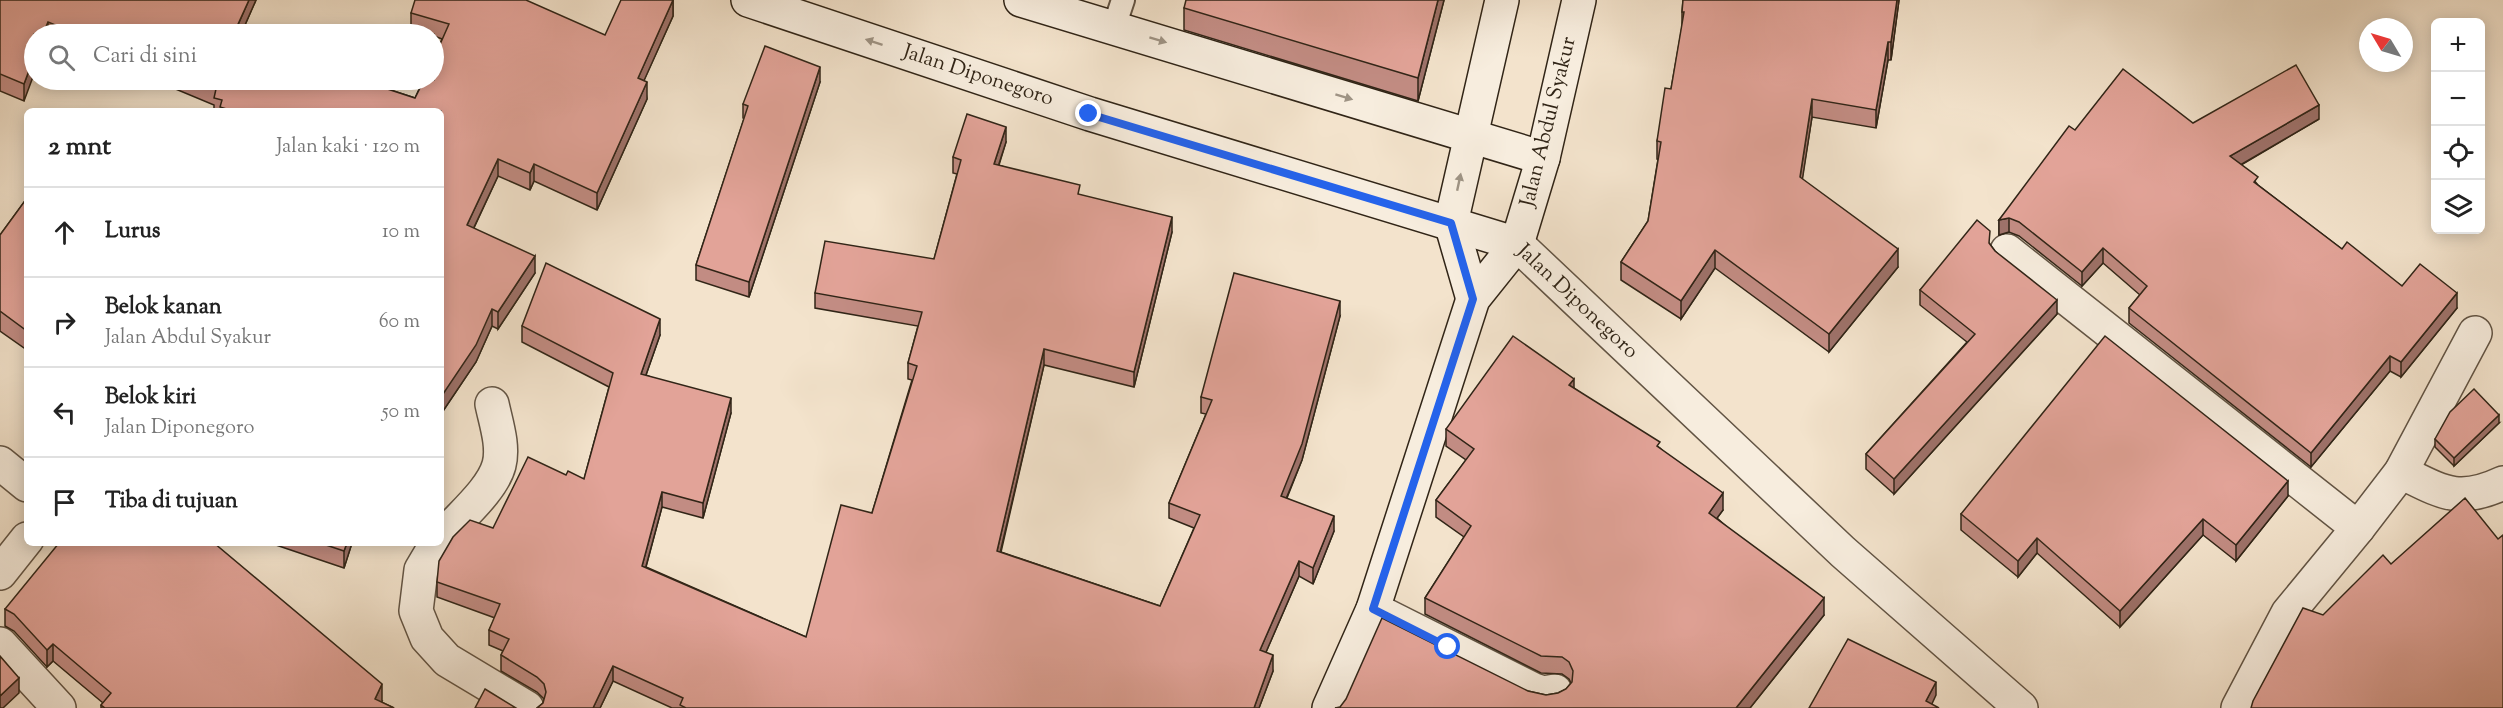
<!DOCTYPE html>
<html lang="id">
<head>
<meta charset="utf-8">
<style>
	body { margin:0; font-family:"Sorts Mill Goudy",serif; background:#f2f2f2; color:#222 }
	.controls { position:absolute; right:18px; top:18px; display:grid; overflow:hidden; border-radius:9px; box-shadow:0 3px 15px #0003 }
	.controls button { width:54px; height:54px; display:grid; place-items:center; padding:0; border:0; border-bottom:2px solid #e0e0e0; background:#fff; color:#222; font:30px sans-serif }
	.compass { position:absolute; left:2359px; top:18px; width:54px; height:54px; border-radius:50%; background:#fff; box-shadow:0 3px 15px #0003; rotate:308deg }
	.stop { position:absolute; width:18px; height:18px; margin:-14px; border:4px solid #2563eb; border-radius:50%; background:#fff }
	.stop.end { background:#2563eb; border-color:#fff; box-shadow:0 2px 6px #0008 }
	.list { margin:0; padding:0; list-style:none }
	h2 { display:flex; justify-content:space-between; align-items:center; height:78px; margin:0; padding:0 24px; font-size:26px }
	h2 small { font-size:20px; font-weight:400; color:#767676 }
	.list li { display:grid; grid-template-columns:39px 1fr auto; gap:18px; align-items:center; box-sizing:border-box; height:90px; padding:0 24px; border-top:2px solid #e0e0e0 }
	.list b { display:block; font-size:22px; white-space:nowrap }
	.list p { margin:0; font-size:20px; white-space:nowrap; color:#767676 }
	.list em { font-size:20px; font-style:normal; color:#767676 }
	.icon { flex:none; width:33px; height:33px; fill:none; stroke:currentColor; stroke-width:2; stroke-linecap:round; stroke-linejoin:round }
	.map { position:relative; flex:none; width:2503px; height:708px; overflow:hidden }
	.search { position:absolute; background:#fff; box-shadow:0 3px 15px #0003; left:24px; top:24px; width:420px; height:66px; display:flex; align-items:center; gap:15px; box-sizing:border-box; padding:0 21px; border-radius:33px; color:#767676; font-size:22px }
	.panel { position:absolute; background:#fff; box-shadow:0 3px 15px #0003; left:24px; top:108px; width:420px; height:438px; border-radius:9px }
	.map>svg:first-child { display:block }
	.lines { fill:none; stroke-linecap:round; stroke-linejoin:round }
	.lane-casing { stroke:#625444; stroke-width:26 }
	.street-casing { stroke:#625444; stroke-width:36 }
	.secondary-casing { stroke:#312517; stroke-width:36 }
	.lane { stroke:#f7edde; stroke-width:22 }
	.street { stroke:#f7edde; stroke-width:33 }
	.secondary { stroke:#f7edde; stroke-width:33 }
	.wall { fill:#c28c83; stroke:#312517; stroke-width:1.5 }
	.shaded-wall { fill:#9e726a; stroke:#312517; stroke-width:1.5 }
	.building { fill:#e2a398; stroke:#312517; stroke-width:1.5 }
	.oneway { fill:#9e9384 }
	.route { stroke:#2563eb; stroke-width:8 }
	.labels { text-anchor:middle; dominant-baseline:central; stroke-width:4.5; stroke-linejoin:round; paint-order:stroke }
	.street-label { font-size:21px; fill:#312517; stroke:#f7edde }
</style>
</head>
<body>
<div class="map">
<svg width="2503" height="708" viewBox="0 0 2503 708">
	<rect width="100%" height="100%" fill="#f3e3cc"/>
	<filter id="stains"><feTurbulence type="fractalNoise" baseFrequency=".00333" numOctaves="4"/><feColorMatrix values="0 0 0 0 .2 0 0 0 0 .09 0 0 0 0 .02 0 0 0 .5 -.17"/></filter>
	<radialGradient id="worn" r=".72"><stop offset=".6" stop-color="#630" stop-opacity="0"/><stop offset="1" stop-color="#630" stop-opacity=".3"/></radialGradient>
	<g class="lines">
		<defs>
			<path id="lane" d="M1114,27L1123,0"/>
			<g id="street">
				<path d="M1517,244L1843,552L2021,708"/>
				<path d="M2007,251L2358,528L2288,613L2238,708"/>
				<path d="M0,463L27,485"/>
				<path d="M2401,472C2442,492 2458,504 2503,483"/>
				<path d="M2358,528L2401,472L2475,333"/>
				<path d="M441,539C458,518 492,491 499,465C504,446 496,423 492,404"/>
				<path d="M437,543L421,570L416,611L427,638L447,660L527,708"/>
				<path d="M0,573L27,539"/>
				<path d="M1373,609L1534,690L1543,693L1555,691"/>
				<path d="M0,644L59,708"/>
			</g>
			<g id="secondary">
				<path d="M748,0L1090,114L1517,244"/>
				<path d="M1021,0L1543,158"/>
				<path d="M1473,299L1451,223L1502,0"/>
				<path d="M1329,708L1373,609L1473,299L1517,244L1543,158L1579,0"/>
			</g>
		</defs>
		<use href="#lane" class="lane-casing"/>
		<use href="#street" class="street-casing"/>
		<use href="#secondary" class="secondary-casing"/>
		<use href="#lane" class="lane"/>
		<use href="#street" class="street"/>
		<use href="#secondary" class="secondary"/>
	</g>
	<g class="wall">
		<path d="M0,0H256L241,34H34L24,101L0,91Z"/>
		<path d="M673,0V16L644,80L647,99L597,210L534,181L530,190L498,176L474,228L535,273L498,329L492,326L476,362L441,414V111H214V105L154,80H360L415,98L442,39L434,36V34H428L411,30V13L605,35Z"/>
		<path d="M1444,0L1418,101L1184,30V8Z"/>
		<path d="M1683,0H1899L1891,60H1888L1876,128L1812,117L1802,179L1898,267L1829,352L1715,268L1681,319L1621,280V262L1648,221L1658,159H1657V141L1671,89L1682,27V12Z"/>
		<path d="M820,82L749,297L696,280V265L744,119L743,118V104Z"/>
		<path d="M2319,119L2241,165L2258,185L2342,249L2402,286L2457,308L2401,377L2390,371L2311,467L2129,323V308L2140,295L2103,263L2082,286L2019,236L2009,232L1999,235V220L2075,130L2193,123Z"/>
		<path d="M1006,142L999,165L1080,195L1172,232L1134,387L1044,365L1001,552L1160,606L1194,528L1169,518V503L1206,414L1201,413V397L1340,316L1302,460L1287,498L1334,531L1313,584L1299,576L1266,652L1273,671L1259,708H672L613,681L600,708H537L543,703L544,699L537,692L501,671V655L503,651L489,645V630L495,618L437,597V582L493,528L566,475L584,479L609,387L522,342V326L660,335L646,375L731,413L703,518L662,507L646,567L806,637L872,513L912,380L908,379V363L918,326L815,308V293L934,259L957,174L953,173V157Z"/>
		<path d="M27,198V350L0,331V235Z"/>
		<path d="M1989,243L1995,251L2057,314L1894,494L1866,469V454L1967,342L1920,305V290Z"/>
		<path d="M1574,388L1660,448L1723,510L1717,518L1824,615L1750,708H1335L1528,691L1546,695L1558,693L1566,689L1571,683L1569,679L1562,674L1541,673L1425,614V598L1464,537L1436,517V500L1466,460L1446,446V429Z"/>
		<path d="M2499,423L2454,466L2435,447V439Z"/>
		<path d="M2288,496L2236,561L2203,535L2120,627L2037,553L2018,577L1961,530V514Z"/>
		<path d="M270,543H352L344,568Z"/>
		<path d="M5,609L382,701L381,702L394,708H101V705L103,703L53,661L47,667L14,631L5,626Z"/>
	</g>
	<g class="shaded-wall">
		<path d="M249,0H256L241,34H234Z"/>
		<path d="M673,0V16L638,94V78Z"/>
		<path d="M1438,0H1444L1418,101V78Z"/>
		<path d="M1897,0H1899L1891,60V42Z"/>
		<path d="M48,22V34H43Z"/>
		<path d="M1888,42V60L1876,128V110Z"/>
		<path d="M34,57V74L24,101V84Z"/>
		<path d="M820,67V82L749,297V282Z"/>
		<path d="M647,82V99L597,210V193Z"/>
		<path d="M1812,99V117L1800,195V177Z"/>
		<path d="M2319,105V119L2230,171V156Z"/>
		<path d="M1006,127V142L994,179V164Z"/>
		<path d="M498,159V176L467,242V225Z"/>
		<path d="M534,164V181L530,190V173Z"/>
		<path d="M1172,217V232L1134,387V372Z"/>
		<path d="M2009,218V232L1999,235V220Z"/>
		<path d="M2103,248V263L2082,286V272Z"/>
		<path d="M1898,249V267L1829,352V334Z"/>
		<path d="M1715,250V268L1681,319V301Z"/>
		<path d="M535,256V273L498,329V312Z"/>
		<path d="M2457,293V308L2401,377V362Z"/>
		<path d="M2057,300V314L1894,494V479Z"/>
		<path d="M1340,301V316L1302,460L1281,511V496Z"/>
		<path d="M492,309V326L476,362L441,414V397Z"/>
		<path d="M660,319V335L641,389V374Z"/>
		<path d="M1044,349V365L997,566V551Z"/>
		<path d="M2390,356V371L2311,467V453Z"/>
		<path d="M1574,379V395L1569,385Z"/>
		<path d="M731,398V413L703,518V503Z"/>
		<path d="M2499,415V423L2454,466V458Z"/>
		<path d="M2288,481V496L2236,561V545Z"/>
		<path d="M662,492V507L642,581V566Z"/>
		<path d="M1723,493V510L1709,529V513Z"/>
		<path d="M1334,516V531L1313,584V568Z"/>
		<path d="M2203,519V535L2120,627V611Z"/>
		<path d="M2037,538V553L2018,577V561Z"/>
		<path d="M347,543H352L344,568V551Z"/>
		<path d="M1299,561V576L1260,666V650Z"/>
		<path d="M1824,598V615L1750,708H1736Z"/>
		<path d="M53,644V661L47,667V650Z"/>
		<path d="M1273,655V671L1259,708H1254Z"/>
		<path d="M613,666V681L600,708H593Z"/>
		<path d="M19,678V693L3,708H0V696Z"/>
		<path d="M1936,682V695L1930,708L1926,701Z"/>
		<path d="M382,684V701L379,708L375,699Z"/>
	</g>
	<g class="building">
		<path d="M0,0H249L234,33L238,34H77L48,22L43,34H34V57L24,84L0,74Z"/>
		<path d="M415,0H526L605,35L621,0H673L638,78L647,82L597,193L534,164L530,173L498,159L467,225L535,256L498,312L492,309L476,345L441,397V111H233L220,107L222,100L214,98L216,89L194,80H360L415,98L424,80H434V58L449,24L411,13Z"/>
		<path d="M1186,0H1438L1418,78L1184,8Z"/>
		<path d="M1683,0H1897L1891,42H1888L1876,110L1812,99L1800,177L1898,249L1829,334L1715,250L1681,301L1621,262L1648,221L1661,142L1657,141L1665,88L1671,89L1684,12H1682Z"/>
		<path d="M765,46L820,67L749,282L696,265L748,106L743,104Z"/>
		<path d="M2296,65L2319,105L2230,156L2258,177L2254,182L2342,249L2347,242L2402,286L2420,264L2457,293L2401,362L2390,356L2311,453L2129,308L2147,286L2103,248L2082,272L2019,222L2009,218L1999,220L2069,126L2075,130L2123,69L2193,123Z"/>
		<path d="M967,114L1006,127L994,164L1080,185L1078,194L1172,217L1134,372L1044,349L997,551L1160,606L1200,515L1169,503L1212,400L1201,397L1234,273L1340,301L1302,444L1281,496L1334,516L1313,568L1299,561L1260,650L1273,655L1254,708H686L680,705L683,698L613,666L593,708H537L543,703L546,692L544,684L537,677L501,655L509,639L489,630L500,604L437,582L439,561L453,537L470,520L493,528L528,457L566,475L568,471L584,479L613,373L522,326L546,263L660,319L641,374L731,398L703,503L662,492L642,566L806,637L841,505L872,513L917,366L908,363L922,312L815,293L825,241L934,259L961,160L953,157Z"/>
		<path d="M27,198V331L0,311V235Z"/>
		<path d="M1977,220L1990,231L1989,243L1995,251L2057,300L1894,479L1866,454L1975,334L1920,290Z"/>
		<path d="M1513,336L1574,379L1569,385L1660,442L1657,446L1723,493L1709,513L1824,598L1736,708H1335L1340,707L1346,699L1382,618L1528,691L1546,695L1558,693L1566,689L1572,682L1573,671L1569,662L1562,657L1541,656L1425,598L1471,526L1436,500L1474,449L1446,429Z"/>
		<path d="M2105,336L2288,481L2236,545L2203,519L2120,611L2037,538L2018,561L1961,514Z"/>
		<path d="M2474,389L2499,415L2454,458L2435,439L2450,412Z"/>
		<path d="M2465,498L2498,539L2503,535V708H2251L2253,701L2303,608L2323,615L2383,555L2391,564Z"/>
		<path d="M59,543H214L382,684L375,699L394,708H105L101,705L111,693L53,644L47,650L14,614L5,609Z"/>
		<path d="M320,543H347L344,551Z"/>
		<path d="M1848,639L1936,682L1926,701L1939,708H1809Z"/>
		<path d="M0,656L19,678L0,696Z"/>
		<path d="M485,689L516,708H475Z"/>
	</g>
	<defs><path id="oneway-solid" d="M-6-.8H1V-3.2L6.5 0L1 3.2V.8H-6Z" transform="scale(1.5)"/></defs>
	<g class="oneway">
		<use href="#oneway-solid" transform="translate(1158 40) rotate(17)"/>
		<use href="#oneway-solid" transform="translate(874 42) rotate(-162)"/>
		<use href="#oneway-solid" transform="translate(1344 97) rotate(17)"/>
		<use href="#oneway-solid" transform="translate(1459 182) rotate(-78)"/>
	</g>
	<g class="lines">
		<path class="route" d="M1089,114L1451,223L1473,299L1373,609L1448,647"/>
	</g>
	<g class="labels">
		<g class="street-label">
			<text transform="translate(978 76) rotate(18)">Jalan Diponegoro</text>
			<text transform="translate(1549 122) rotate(-76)">Jalan Abdul Syakur</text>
			<text transform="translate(1577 302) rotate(43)">Jalan Diponegoro</text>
		</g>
	</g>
	<rect width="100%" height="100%" filter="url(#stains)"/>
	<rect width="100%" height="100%" fill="url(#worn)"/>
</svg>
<div class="controls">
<button>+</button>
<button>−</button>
<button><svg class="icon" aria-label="locate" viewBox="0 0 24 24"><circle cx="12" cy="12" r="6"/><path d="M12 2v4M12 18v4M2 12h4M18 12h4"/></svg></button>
<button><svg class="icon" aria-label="layers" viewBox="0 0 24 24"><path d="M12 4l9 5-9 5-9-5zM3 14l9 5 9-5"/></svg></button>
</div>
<svg class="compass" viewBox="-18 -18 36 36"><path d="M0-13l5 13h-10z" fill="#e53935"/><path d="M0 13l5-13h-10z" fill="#767676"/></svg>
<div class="stop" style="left:1448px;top:647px"></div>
<div class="stop end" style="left:1089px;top:114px"></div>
<div class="search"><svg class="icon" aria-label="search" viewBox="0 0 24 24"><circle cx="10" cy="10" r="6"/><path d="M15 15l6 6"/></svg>Cari di sini</div>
<section class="panel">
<h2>2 mnt<small>Jalan kaki · 120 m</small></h2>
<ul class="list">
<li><svg class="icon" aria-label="ahead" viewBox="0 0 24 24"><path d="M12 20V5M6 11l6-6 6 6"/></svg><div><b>Lurus</b></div><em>10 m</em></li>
<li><svg class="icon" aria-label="right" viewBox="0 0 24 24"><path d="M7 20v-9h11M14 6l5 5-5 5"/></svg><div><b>Belok kanan</b><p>Jalan Abdul Syakur</p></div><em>60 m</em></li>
<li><svg class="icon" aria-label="left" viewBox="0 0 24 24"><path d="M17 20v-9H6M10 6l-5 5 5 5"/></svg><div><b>Belok kiri</b><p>Jalan Diponegoro</p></div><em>50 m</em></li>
<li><svg class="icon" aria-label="arrive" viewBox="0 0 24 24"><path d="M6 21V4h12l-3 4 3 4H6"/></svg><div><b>Tiba di tujuan</b></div></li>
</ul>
</section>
</div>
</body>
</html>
